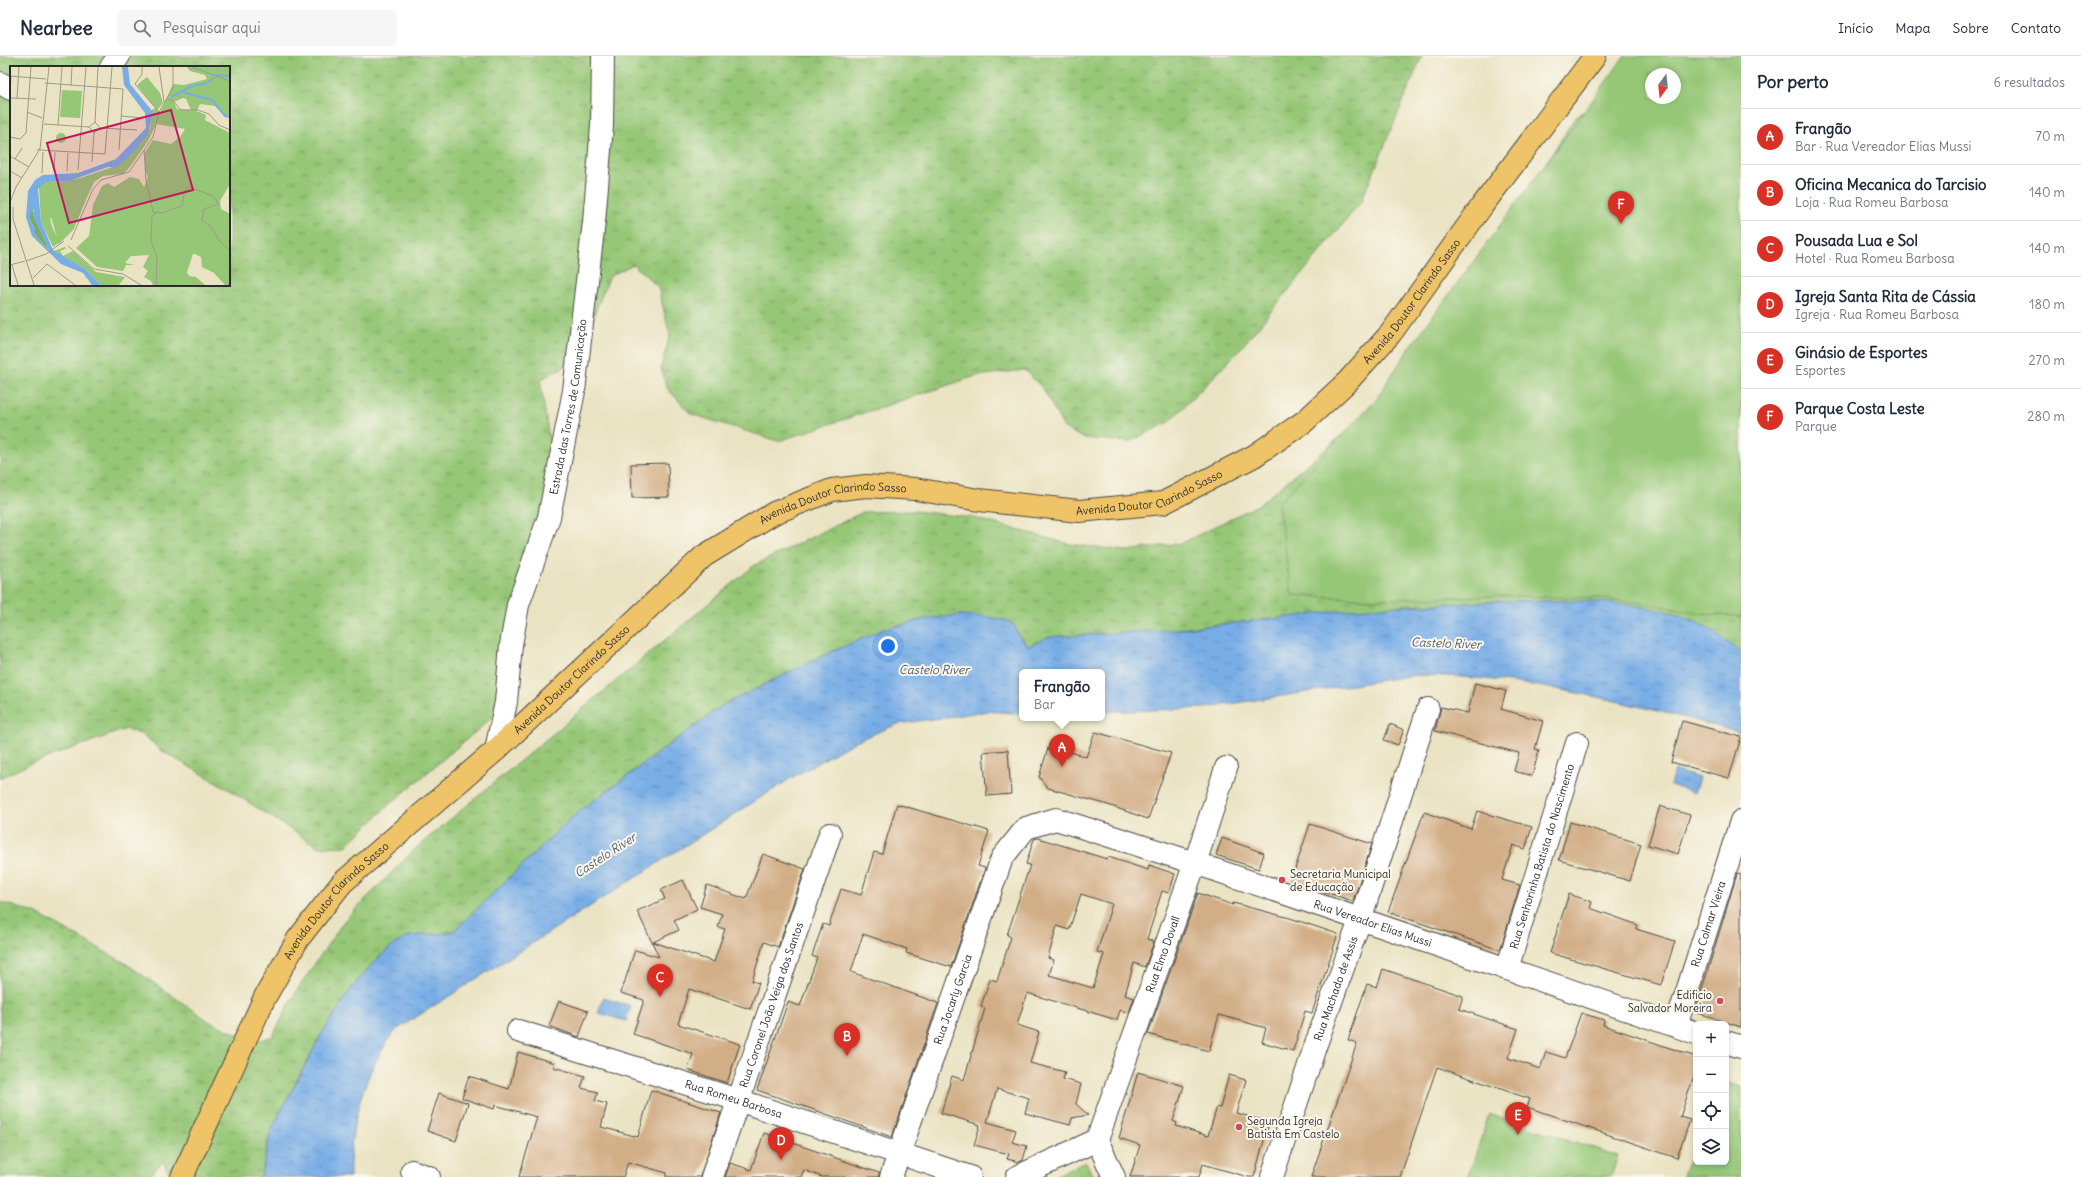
<!DOCTYPE html>
<html lang="pt">
<head>
<meta charset="utf-8">
<style>
	body { margin:0; font-family:Delius,sans-serif; background:#f6f6f7; color:#1f2937 }
	.controls { position:absolute; right:12px; bottom:12px; display:grid; overflow:hidden; border-radius:6px; box-shadow:0 2px 6px #0003 }
	.controls button { width:36px; height:36px; display:grid; place-items:center; padding:0; border:0; border-bottom:1px solid #e0e1e3; background:#fff; color:#1f2937; font:20px sans-serif }
	.compass { position:absolute; left:1645px; top:12px; width:36px; height:36px; border-radius:50%; background:#fff; box-shadow:0 2px 6px #0003; rotate:195deg }
	.you { position:absolute; left:888px; top:590px; width:14px; height:14px; margin:-10px; border:3px solid #fff; border-radius:50%; background:#1a73e8; box-shadow:0 0 0 6px #1a73e833 }
	.badge { display:grid; place-items:center; width:26px; height:26px; border-radius:50%; background:#d93025; color:#fff; font-size:13px; font-weight:700 }
	.pin { position:absolute; translate:-50% -33px; filter:drop-shadow(0 1px 2px #0008) }
	.pin::after { content:''; position:absolute; top:21px; width:14px; height:12px; background:inherit; clip-path:polygon(0 0,100% 0,50% 100%) }
	.popup { position:absolute; left:1019px; top:613px; width:86px; height:52px; box-sizing:border-box; display:grid; place-content:center; border-radius:6px; background:#fff; filter:drop-shadow(0 1px 3px #0005); font-size:13px; white-space:nowrap; color:#747a83 }
	.popup b { font-size:15px; color:#1f2937 }
	.popup::after { content:''; position:absolute; left:50%; top:100%; margin-left:-8px; border:8px solid transparent; border-top-color:#fff }
	.list { margin:0; padding:0; list-style:none }
	h2 { display:flex; justify-content:space-between; align-items:center; height:52px; margin:0; padding:0 16px; font-size:17px }
	h2 small { font-size:13px; font-weight:400; color:#747a83 }
	.list li { display:grid; grid-template-columns:26px 1fr auto; gap:12px; align-items:center; box-sizing:border-box; height:56px; padding:0 16px; border-top:1px solid #e0e1e3 }
	.list b { display:block; font-size:15px; white-space:nowrap }
	.list p { margin:0; font-size:13px; white-space:nowrap; color:#747a83 }
	.list em { font-size:13px; font-style:normal; color:#747a83 }
	.icon { flex:none; width:22px; height:22px; fill:none; stroke:currentColor; stroke-width:2; stroke-linecap:round; stroke-linejoin:round }
	.map { position:relative; flex:none; width:1741px; height:1121px; overflow:hidden }
	header { display:flex; align-items:center; gap:24px; box-sizing:border-box; height:56px; padding:0 20px; background:#fff; border-bottom:1px solid #e0e1e3 }
	header strong { font-size:19px }
	nav { display:flex; gap:22px; margin-inline-start:auto; font-size:14px }
	.search { width:280px; height:36px; background:#f6f6f7; display:flex; align-items:center; gap:10px; box-sizing:border-box; padding:0 14px; border-radius:6px; color:#747a83; font-size:15px }
	main { display:flex }
	aside { flex:1; background:#fff }
	.map>svg:first-child { display:block }
	.grass { fill:url(#grass-tufts); stroke:#607951; fill-rule:evenodd }
	.green { fill:#96c777; stroke:#607951; fill-rule:evenodd }
	.water { fill:url(#water-ripples); stroke:#526c88 }
	.building { fill:#d2ae87; fill-rule:evenodd }
	.lines { fill:none; stroke-linecap:round; stroke-linejoin:round }
	.minor-casing { stroke:#484742; stroke-width:24 }
	.major-casing { stroke:#484742; stroke-width:24 }
	.minor { stroke:#fff; stroke-width:22 }
	.major { stroke:#efc469; stroke-width:22 }
	.poi-dot { fill:#d1495b; stroke:#fbf7ec; stroke-width:1.5 }
	.labels { text-anchor:middle; dominant-baseline:central; stroke-width:4; stroke-linejoin:round; paint-order:stroke }
	.street-label { font-size:11px; fill:#2b2b2b; stroke:#fbf7ec }
	.poi-label { font-size:11px; fill:#2b2b2b; stroke:#fbf7ec; text-anchor:start }
	.water-label { font-size:12px; font-style:italic; fill:#46586c; stroke:#fbf7ec }
	.inset-river { fill:none; stroke:#78ade6; stroke-width:2 }
	.inset-road { fill:none; stroke:#9e9986; stroke-width:1 }
	.view { fill:#c2185b; fill-opacity:0.15; stroke:#c2185b; stroke-width:2 }
	.inset-edge { fill:none; stroke:#2b2b2b; stroke-width:2 }
</style>
</head>
<body>
<header>
<strong>Nearbee</strong>
<div class="search"><svg class="icon" aria-label="search" viewBox="0 0 24 24"><circle cx="10" cy="10" r="6"/><path d="M15 15l6 6"/></svg>Pesquisar aqui</div>
<nav><a>Início</a><a>Mapa</a><a>Sobre</a><a>Contato</a></nav>
</header>
<main>
<div class="map">
<svg width="1741" height="1121" viewBox="0 0 1741 1121">
	<defs>
		<pattern id="grass-tufts" width="24" height="20" patternUnits="userSpaceOnUse"><rect width="24" height="20" fill="#96c777"/><path d="M3 7l-1-3M5 7V3M7 7l1-3M15 17l-1-3M17 17v-4M19 17l1-3" fill="none" stroke="#7ba262"/></pattern>
		<pattern id="water-ripples" width="26" height="14" patternUnits="userSpaceOnUse"><rect width="26" height="14" fill="#78ade6"/><path d="M2 4q2-2 4 0t4 0M15 11q2-2 4 0t4 0" fill="none" stroke="#638dbb"/></pattern>
	</defs>
	<rect width="100%" height="100%" fill="#fbf7ec"/>
	<filter id="ink" filterUnits="userSpaceOnUse"><feTurbulence type="fractalNoise" baseFrequency=".025" numOctaves="2"/><feDisplacementMap in="SourceGraphic" scale="8" xChannelSelector="R" yChannelSelector="G"/><feConvolveMatrix kernelMatrix="1 2 1 2 8 2 1 2 1" color-interpolation-filters="sRGB"/></filter>
	<filter id="wash" filterUnits="userSpaceOnUse"><feTurbulence type="fractalNoise" baseFrequency=".012" numOctaves="4" result="noise"/><feDisplacementMap in="SourceGraphic" scale="16" xChannelSelector="R" yChannelSelector="G"/><feGaussianBlur stdDeviation="0.9" result="paint"/><feColorMatrix in="noise" values="0 0 0 0 0 0 0 0 0 0 0 0 0 0 0 0 0 1.4 0 .05"/><feComposite in="paint" operator="in"/></filter>
	<g filter="url(#wash)">
		<rect width="100%" height="100%" fill="#eae3c3"/>
		<g class="grass">
			<path d="M0,0H1422L1361,146L1236,298L1169,366L1129,386L1083,382L1064,372L1044,334L1025,314L976,320L778,385L691,358L667,332L661,312L670,279L658,231L633,208L610,220L596,253L587,283L569,308L540,324L557,433L493,661L389,749L346,790L318,791L220,728L162,695L143,679L126,673L32,707L0,722ZM11,11H229V229H11Z"/>
			<path d="M1590,53L1741,167V597L1700,567L1677,558L1624,549L1559,545L1405,549L1148,576L1048,581L1029,590L1025,587L1018,577L1005,564L961,559L925,563L884,573L723,649L571,762L455,874L447,877L410,880L393,889L373,907L350,934L321,979L271,1074L261,1121H171L163,1105L149,1121H0V846L35,857L125,907L210,966L255,986L273,980L295,937L344,865L416,792L755,509L863,456L915,455L974,462L1069,488L1127,495L1182,487L1260,448L1366,359L1491,193L1576,60Z"/>
		</g>
		<g class="green">
			<path d="M1625,0H1741V561L1689,556L1650,548L1596,542L1506,540L1374,543L1292,539L1278,448L1376,343L1408,294ZM1651,18H1675V42H1651Z"/>
			<path d="M1726,1025L1741,1030V1121H1683L1696,1081V1106H1726Z"/>
			<path d="M1489,1058L1618,1100L1611,1121H1468Z"/>
			<path d="M1086,1106L1093,1121H1052Z"/>
		</g>
		<g class="water">
			<path d="M1502,545C1561,545 1645,541 1699,567C1714,574 1728,587 1741,597V677C1636,648 1525,620 1416,619L1205,652L1102,656V616H1022V658L989,655L898,668L856,685L793,721L396,974C364,1014 349,1069 350,1121H261L271,1074L321,979L350,934L373,907L393,889L410,880L447,877L455,874L571,762L589,748L723,649L824,599L884,573L925,563L961,559L989,561L1005,564L1014,569L1020,582L1029,590L1048,581L1182,573L1366,552Z"/>
			<path d="M1675,714L1699,722L1694,737L1670,729Z"/>
			<path d="M603,942L631,950L626,965L598,957Z"/>
		</g>
		<g id="blocks">
			<g class="building">
				<path d="M668,407L669,441L632,442L631,408Z"/>
				<path d="M1475,627L1506,635L1501,653L1543,665L1535,693L1539,694L1532,720L1514,715L1519,697L1435,675L1441,651L1468,657Z"/>
				<path d="M1682,665L1741,681L1729,722L1671,706Z"/>
				<path d="M1390,668L1404,674L1398,689L1384,684Z"/>
				<path d="M1095,676L1171,697L1148,763L1105,748L1048,732L1039,721L1049,689L1086,701Z"/>
				<path d="M1008,694L1011,738L987,740L983,696Z"/>
				<path d="M897,748L989,775L978,810L985,812L951,911L906,897L907,893L863,878L851,916L938,947L892,1081L757,1034L788,946L800,950L817,902L812,900L823,868L829,870L841,833L861,839L874,796L882,798Z"/>
				<path d="M1660,750L1690,759L1678,798L1648,789Z"/>
				<path d="M1477,755L1532,771L1525,793L1513,789L1502,824L1520,829L1500,894L1388,856L1424,756L1471,773Z"/>
				<path d="M1570,766L1641,788L1630,825L1559,804Z"/>
				<path d="M1310,768L1372,788L1353,845L1291,825Z"/>
				<path d="M1038,782L1107,803L1108,801L1148,814L1149,809L1175,818L1169,837L1162,835L1147,883L1154,885L1145,911L1134,907L1125,939L1134,942L1129,957L1120,954L1117,964L1027,937L1017,969L1039,976L1030,1007L1065,1016L1063,1023L1081,1028L1076,1048L1088,1059L1072,1062L1070,1069L1025,1057L1029,1042L997,1033L987,1066L1016,1074L1012,1086L1027,1090L1023,1104L1019,1106L1007,1103L1009,1098L974,1089L980,1069L941,1057L952,1020L964,1024L985,952L981,950L990,923L997,925L1011,881L1007,879L1030,809L1026,808L1034,783ZM1081,838L1112,848L1097,896L1104,898L1093,932L1049,919L1054,904L1048,902L1057,870L1069,874Z"/>
				<path d="M1222,782L1264,797L1259,813L1216,799Z"/>
				<path d="M763,798L805,813L778,891L764,886L752,925L759,927L750,953L689,933L678,968L740,988L727,1027L688,1014L693,998L633,978L644,944L621,937L635,894L659,901L637,855L665,843L661,834L683,824L697,853L674,864L679,874L653,886L714,906L725,873L718,871L722,858L700,851L707,829L746,843Z"/>
				<path d="M1737,818L1741,819V971L1695,956Z"/>
				<path d="M1198,837L1233,849V847L1290,862L1338,878L1312,957L1305,955L1293,995L1262,986L1266,972L1219,959L1209,995L1148,978Z"/>
				<path d="M1569,838L1592,846L1590,852L1638,869L1636,873L1675,885L1661,929L1550,897Z"/>
				<path d="M1383,913L1463,940L1459,953L1518,973L1508,1002L1540,1013L1546,996L1565,1002L1581,957L1604,964L1603,969L1696,1001V1014L1680,1061L1690,1064L1677,1102L1527,1051L1530,1043L1437,1011L1400,1121H1311L1357,987L1348,984L1367,928L1377,931Z"/>
				<path d="M559,945L588,955L579,981L549,970Z"/>
				<path d="M518,996L555,1007L553,1011L585,1020L581,1032L598,1036L595,1045L607,1048L601,1071L638,1081L651,1034L721,1057L700,1121H666L667,1117L628,1106L623,1121H519L537,1061L495,1049L494,1053L462,1042L469,1020L509,1033Z"/>
				<path d="M1138,1016L1184,1030L1173,1065L1177,1067L1176,1070L1208,1080L1217,1051L1220,1052L1229,1019L1246,1024L1236,1057L1269,1066L1254,1121H1248L1203,1108L1199,1121H1130L1140,1089L1119,1082Z"/>
				<path d="M439,1037L468,1047L456,1085L427,1075Z"/>
				<path d="M764,1077L879,1117V1121H822L804,1114L801,1121H725L730,1107L751,1114Z"/>
			</g>
		</g>
	</g>
	<g filter="url(#ink)">
		<use href="#blocks" fill-opacity="0" stroke="#484742" stroke-width="1"/>
		<g class="lines">
			<defs>
				<g id="minor">
					<path d="M111,11L119,0"/>
					<path d="M0,27L11,33"/>
					<path id="s1" d="M496,694L506,646L511,589L518,549L549,461L574,335L594,166L602,70L603,0"/>
					<path id="s2" d="M1507,913L1577,687"/>
					<path id="s3" d="M1676,970L1741,765"/>
					<path id="s4" d="M518,975L738,1044L970,1121"/>
					<path d="M1726,986L1741,991"/>
					<path id="s5" d="M1097,1084L1195,807L1226,712"/>
					<path d="M412,1115L429,1121"/>
					<path id="s6" d="M712,1121L830,778"/>
					<path id="s7" d="M891,1121L1002,802L1026,772L1056,763L1195,807L1696,977"/>
					<path d="M1017,1121L1097,1084L1114,1121"/>
					<path id="s8" d="M1272,1121L1315,991L1360,864L1428,653"/>
				</g>
				<g id="major">
					<path id="s9" d="M182,1121L265,941L298,883L342,827L496,694L704,500L774,457L832,434L866,430L915,433L979,444L1079,455L1163,447L1254,400L1305,365L1348,325L1391,277L1482,150L1595,0"/>
				</g>
			</defs>
			<use href="#minor" class="minor-casing"/>
			<use href="#major" class="major-casing"/>
			<use href="#minor" class="minor"/>
			<use href="#major" class="major"/>
		</g>
	</g>
	<g class="poi-dot">
		<circle cx="1282" cy="824" r="4"/>
		<circle cx="1720" cy="945" r="4"/>
		<circle cx="1239" cy="1071" r="4"/>
	</g>
	<g class="labels">
		<g class="street-label">
			<text stroke="none"><textPath href="#s9" startOffset="1627">Avenida Doutor Clarindo Sasso</textPath></text>
			<text stroke="none"><textPath href="#s1" startOffset="352">Estrada das Torres de Comunicação</textPath></text>
			<text stroke="none"><textPath href="#s9" startOffset="1291">Avenida Doutor Clarindo Sasso</textPath></text>
			<text stroke="none"><textPath href="#s9" startOffset="967">Avenida Doutor Clarindo Sasso</textPath></text>
			<text stroke="none"><textPath href="#s9" startOffset="643">Avenida Doutor Clarindo Sasso</textPath></text>
			<text stroke="none"><textPath href="#s2" startOffset="118">Rua Senhorinha Batista do Nascimento</textPath></text>
			<text stroke="none"><textPath href="#s9" startOffset="319">Avenida Doutor Clarindo Sasso</textPath></text>
			<text stroke="none"><textPath href="#s7" startOffset="741">Rua Vereador Elias Mussi</textPath></text>
			<text stroke="none"><textPath href="#s3" startOffset="107">Rua Colmar Vieira</textPath></text>
			<text stroke="none"><textPath href="#s5" startOffset="197">Rua Elmo Dovall</textPath></text>
			<text stroke="none"><textPath href="#s8" startOffset="199">Rua Machado de Assis</textPath></text>
			<text stroke="none"><textPath href="#s7" startOffset="188">Rua Jocarly Garcia</textPath></text>
			<text stroke="none"><textPath href="#s6" startOffset="182">Rua Coronel João Veiga dos Santos</textPath></text>
			<text stroke="none"><textPath href="#s4" startOffset="226">Rua Romeu Barbosa</textPath></text>
		</g>
		<g class="poi-label">
			<text x="1290" y="818">Secretaria Municipal<tspan x="1290" dy="13">de Educação</tspan></text>
			<text x="1712" y="939" text-anchor="end">Edificio<tspan x="1712" dy="13">Salvador Moreira</tspan></text>
			<text x="1247" y="1065">Segunda Igreja<tspan x="1247" dy="13">Batista Em Castelo</tspan></text>
		</g>
		<g class="water-label">
			<text transform="translate(1446 587) rotate(2)">Castelo River</text>
			<text x="934" y="613">Castelo River</text>
			<text transform="translate(605 799) rotate(-33)">Castelo River</text>
		</g>
	</g>
	<g transform="translate(10 10)">
		<rect width="220" height="220" fill="#eae3c3"/>
		<path d="M177,1H220V51L215,50L205,40L190,38L187,45L196,49L195,54L220,67V118L210,135L211,143L220,148V219H215L204,207L192,201L191,191L185,188H183L177,206L179,210L186,211L195,219H143L141,215L134,211L138,205L133,201L139,189L121,190L115,197L125,199H116L113,205L87,201L66,182L79,170L83,139L92,120L98,117L104,121L120,111L129,113L134,121L138,111L135,103V86L143,74L161,78L170,71L175,63L146,58L138,75L119,102L113,108L93,110L84,116L68,150L40,152L42,161L50,176L43,181L31,156L29,121L36,116L61,115L100,102L119,91L140,63L142,44L145,42L150,47L163,18L174,19L197,13L195,9L180,5ZM173,32L176,33L181,44L167,43L164,36ZM55,181L57,182L50,185L53,190L63,185L86,206L115,211L109,219H91L75,203L44,185Z" fill="#96c777" fill-rule="evenodd"/>
		<path d="M23,143L24,151L39,184L25,169V163L19,152L20,144Z" fill="#78ac68"/>
		<path d="M137,11L150,27L153,37L147,44L127,19ZM52,24L72,25L70,52L50,51ZM46 72a5 5 0 1 1 10 0a5 5 0 1 1-10 0ZM80,110L83,116L64,163L49,178L36,134L38,119Z" fill="#96c777"/>
		<path d="M112,1H118L120,18L143,46L138,68L119,91L106,101H98L59,115L36,116L28,123L31,156L43,184L75,203L91,219H82L73,207L51,198L22,170L16,151L18,125L25,114L33,109L68,107L106,93L136,62L135,47L114,19ZM22,143L24,144L23,150L39,184L25,169V163L19,152Z" fill="#78ade6" fill-rule="evenodd"/>
		<path class="inset-river" d="M206,9L220,10M172,26L202,34L215,50L220,51M161,31L182,20L197,17L205,11"/>
		<path class="inset-road" d="M132,1V8L125,18L149,46M149,1L154,36M182,1L220,15M0,10L36,13M1,10L0,32L26,33M35,17L113,23L109,84M61,19L62,1M7,32L9,1M158,33L163,35L171,44H188L199,48L209,59L220,64M17,46L32,52M111,50L132,52M85,56L88,1M85,56L90,62L84,67L79,61ZM34,58L79,61M48,59L52,1M90,62L127,64M0,71L10,73L16,67L21,1M30,83L39,1M30,84L95,88L102,1M134,84L136,114L143,146L152,147L172,140L175,124L179,121L203,130L209,138L194,143L192,154L201,161L211,177L220,184M0,90L19,101M5,93L12,82M82,96L84,67M68,104L76,1M0,105L12,112M44,105L45,86M57,105L58,87M32,107L33,86M0,136L6,121L30,83L27,84M3,141V153L24,219M145,147L142,150L141,175L147,191L146,219M61,174L83,123L91,114L119,106L143,71L149,46L163,22V1M58,180L84,203L113,208L131,219M16,195L36,188L54,175M0,199L15,195M2,199L8,219M23,212L37,198L65,219"/>
		<path class="view" d="M161,44L183,124L59,157L37,77Z"/>
		<rect width="220" height="220" class="inset-edge"/>
	</g>
</svg>
<div class="controls">
<button>+</button>
<button>−</button>
<button><svg class="icon" aria-label="locate" viewBox="0 0 24 24"><circle cx="12" cy="12" r="6"/><path d="M12 2v4M12 18v4M2 12h4M18 12h4"/></svg></button>
<button><svg class="icon" aria-label="layers" viewBox="0 0 24 24"><path d="M12 4l9 5-9 5-9-5zM3 14l9 5 9-5"/></svg></button>
</div>
<svg class="compass" viewBox="-18 -18 36 36"><path d="M0-13l5 13h-10z" fill="#e53935"/><path d="M0 13l5-13h-10z" fill="#747a83"/></svg>
<div class="you"></div>
<div class="pin badge" style="left:1062px;top:711px">A</div>
<div class="popup"><b>Frangão</b>Bar</div>
<div class="pin badge" style="left:847px;top:1000px">B</div>
<div class="pin badge" style="left:660px;top:941px">C</div>
<div class="pin badge" style="left:781px;top:1104px">D</div>
<div class="pin badge" style="left:1518px;top:1079px">E</div>
<div class="pin badge" style="left:1621px;top:168px">F</div>
</div>
<aside>
<h2>Por perto<small>6 resultados</small></h2>
<ul class="list">
<li><span class="badge">A</span><div><b>Frangão</b><p>Bar · Rua Vereador Elias Mussi</p></div><em>70 m</em></li>
<li><span class="badge">B</span><div><b>Oficina Mecanica do Tarcisio</b><p>Loja · Rua Romeu Barbosa</p></div><em>140 m</em></li>
<li><span class="badge">C</span><div><b>Pousada Lua e Sol</b><p>Hotel · Rua Romeu Barbosa</p></div><em>140 m</em></li>
<li><span class="badge">D</span><div><b>Igreja Santa Rita de Cássia</b><p>Igreja · Rua Romeu Barbosa</p></div><em>180 m</em></li>
<li><span class="badge">E</span><div><b>Ginásio de Esportes</b><p>Esportes</p></div><em>270 m</em></li>
<li><span class="badge">F</span><div><b>Parque Costa Leste</b><p>Parque</p></div><em>280 m</em></li>
</ul>
</aside>
</main>
</body>
</html>
